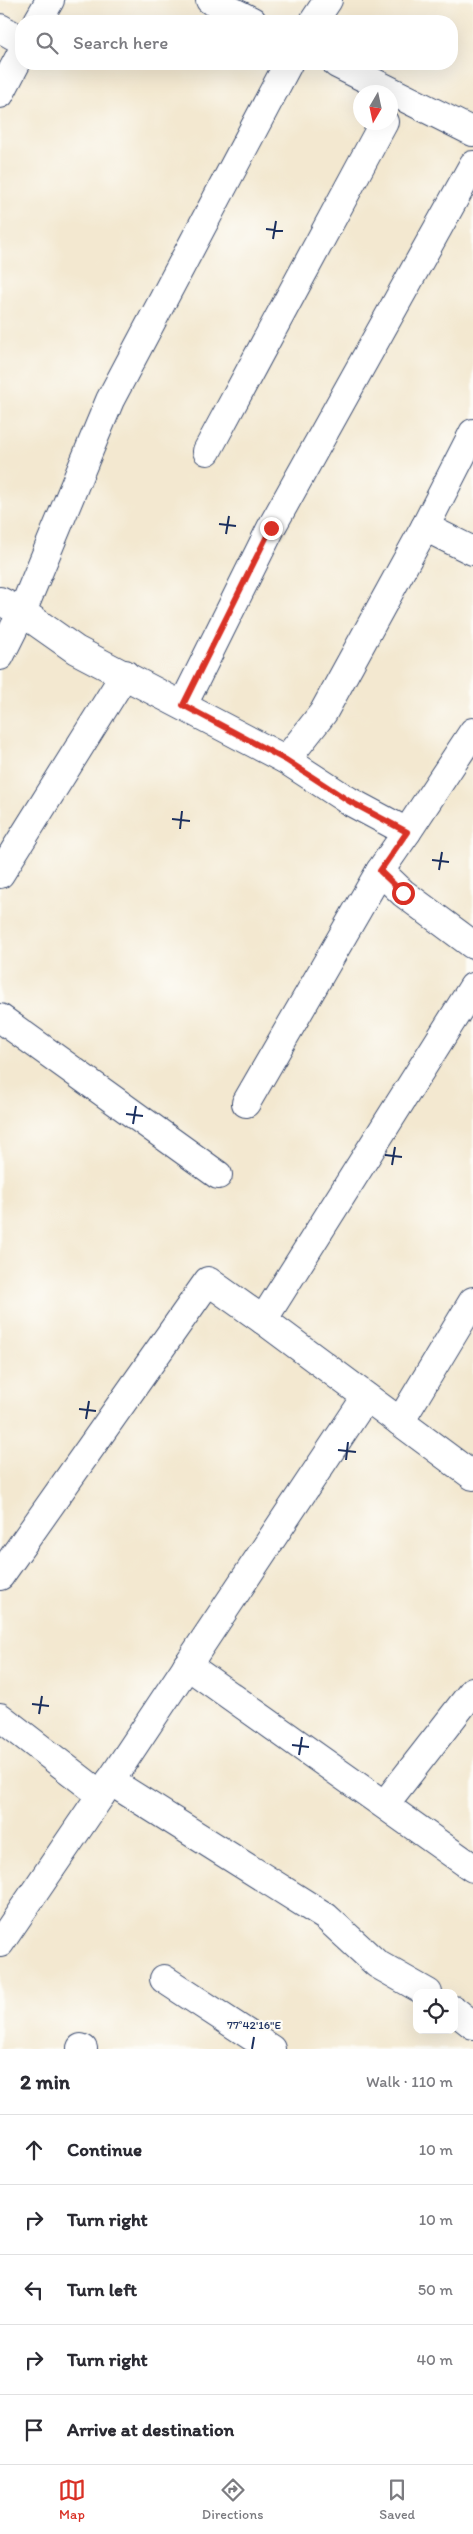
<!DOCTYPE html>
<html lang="en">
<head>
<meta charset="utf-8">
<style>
	body { margin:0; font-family:Itim,sans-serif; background:#f7f7f7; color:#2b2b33 }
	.controls { position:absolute; right:15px; bottom:15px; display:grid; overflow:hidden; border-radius:10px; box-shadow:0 5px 20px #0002 }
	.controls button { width:45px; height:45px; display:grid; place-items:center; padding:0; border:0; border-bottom:1px solid #e1e1e2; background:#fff; color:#2b2b33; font:25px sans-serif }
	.compass { position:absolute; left:353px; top:85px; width:45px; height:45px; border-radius:50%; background:#fff; box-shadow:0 5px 20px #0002; rotate:189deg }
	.stop { position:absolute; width:15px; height:15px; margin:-11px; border:4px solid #d93025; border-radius:50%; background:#fff }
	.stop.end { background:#d93025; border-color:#fff; box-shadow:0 1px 5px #0008 }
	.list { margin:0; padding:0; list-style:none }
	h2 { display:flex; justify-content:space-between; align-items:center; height:65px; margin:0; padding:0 20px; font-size:21px }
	h2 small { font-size:16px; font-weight:400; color:#7c7c81 }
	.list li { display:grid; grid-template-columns:32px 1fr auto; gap:15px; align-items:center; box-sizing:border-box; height:70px; padding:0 20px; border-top:1px solid #e1e1e2 }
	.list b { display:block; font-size:19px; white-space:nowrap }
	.list em { font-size:16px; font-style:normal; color:#7c7c81 }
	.icon { flex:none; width:28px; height:28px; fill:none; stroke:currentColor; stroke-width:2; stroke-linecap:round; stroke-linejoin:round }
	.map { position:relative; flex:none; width:473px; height:2049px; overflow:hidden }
	.search { position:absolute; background:#fff; box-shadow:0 5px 20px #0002; left:15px; right:15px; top:15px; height:55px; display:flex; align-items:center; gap:12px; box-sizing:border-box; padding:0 18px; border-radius:20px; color:#7c7c81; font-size:19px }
	.sheet { height:415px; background:#fff }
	nav { display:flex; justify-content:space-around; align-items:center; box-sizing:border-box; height:70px; border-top:1px solid #e1e1e2; background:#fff; font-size:14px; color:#7c7c81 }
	nav a { display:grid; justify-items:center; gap:2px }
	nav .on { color:#d93025 }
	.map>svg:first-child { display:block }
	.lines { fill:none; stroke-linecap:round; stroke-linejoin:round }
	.minor-casing { stroke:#3b4b6f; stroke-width:30 }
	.minor { stroke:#fff; stroke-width:28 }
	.route { stroke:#d93025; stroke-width:6 }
	.ticks { fill:none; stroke:#1b2f5e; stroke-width:2 }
	.ticks-label { font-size:12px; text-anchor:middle; fill:#1b2f5e; stroke:#fdfcf7; stroke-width:4.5; stroke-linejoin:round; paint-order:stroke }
</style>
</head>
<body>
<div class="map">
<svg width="473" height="2049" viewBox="0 0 473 2049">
	<rect width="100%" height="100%" fill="#fdfcf7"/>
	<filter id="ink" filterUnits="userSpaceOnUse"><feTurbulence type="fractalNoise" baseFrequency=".02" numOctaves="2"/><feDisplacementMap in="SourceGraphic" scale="10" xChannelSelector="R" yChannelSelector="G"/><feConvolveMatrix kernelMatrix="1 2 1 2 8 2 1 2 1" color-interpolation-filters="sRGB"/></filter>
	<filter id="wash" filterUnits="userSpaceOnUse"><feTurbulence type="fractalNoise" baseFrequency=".0096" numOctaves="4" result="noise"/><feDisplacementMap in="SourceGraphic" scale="20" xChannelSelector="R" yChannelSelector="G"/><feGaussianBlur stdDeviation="1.12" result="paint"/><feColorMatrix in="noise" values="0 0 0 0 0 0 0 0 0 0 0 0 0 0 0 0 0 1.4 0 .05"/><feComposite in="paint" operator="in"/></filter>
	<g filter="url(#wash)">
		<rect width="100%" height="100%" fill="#f3e8d0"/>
	</g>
	<g filter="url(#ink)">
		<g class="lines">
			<defs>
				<g id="minor">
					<path d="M210,0L252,21"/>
					<path d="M38,21L50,0"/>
					<path d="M314,21L328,0"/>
					<path d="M0,28L21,40"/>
					<path d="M337,64L473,132"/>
					<path d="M0,94L21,54"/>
					<path d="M473,433L425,527L473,551"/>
					<path d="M207,451L384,122"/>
					<path d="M0,601L22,612L76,650L286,760L349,801L407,832L380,871L403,893L473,945"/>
					<path d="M0,656L22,612L110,400L288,64"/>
					<path d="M183,705L271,528L473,165"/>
					<path d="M286,760L323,713L425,527"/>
					<path d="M407,832L473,732"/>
					<path d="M0,874L125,674"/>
					<path d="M473,987L263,1320L473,1476"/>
					<path d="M0,1018L218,1175"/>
					<path d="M246,1103L380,871"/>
					<path d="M400,1422L473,1301"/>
					<path d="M0,1576L208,1281L263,1320"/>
					<path d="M187,1665L473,1868"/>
					<path d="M0,1717L101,1795L366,1397"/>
					<path d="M110,1781L326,1917L377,1964L428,1993"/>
					<path d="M385,1804L473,1691"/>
					<path d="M0,1943L101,1795"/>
					<path d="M164,1979L271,2049"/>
					<path d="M454,2010L473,2025"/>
					<path d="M81,2048L83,2049"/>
				</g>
			</defs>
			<use href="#minor" class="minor-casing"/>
			<use href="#minor" class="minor"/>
		</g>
	</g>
	<g class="lines" filter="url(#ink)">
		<path class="route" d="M271,528L183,705L286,760L349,801L407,832L380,871L403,893"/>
	</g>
	<path class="ticks" d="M266,229L283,231M273,239L276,221M219,524L236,526M226,534L229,516M172,819L190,821M180,829L182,811M432,860L449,862M439,870L442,852M126,1114L143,1116M133,1124L136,1106M385,1155L402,1157M392,1165L395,1147M79,1409L96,1411M86,1419L89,1401M338,1450L356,1452M346,1460L348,1442M32,1704L49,1706M39,1714L42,1696M292,1745L309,1747M299,1755L302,1737M252,2049L254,2037"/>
	<g class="ticks-label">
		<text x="254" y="2029">77°42'16"E</text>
	</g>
</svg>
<div class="controls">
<button><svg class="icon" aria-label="locate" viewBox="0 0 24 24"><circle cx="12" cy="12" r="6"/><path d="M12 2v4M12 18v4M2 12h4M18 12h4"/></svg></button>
</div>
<svg class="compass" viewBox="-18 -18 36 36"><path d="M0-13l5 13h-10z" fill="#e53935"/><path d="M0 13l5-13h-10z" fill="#7c7c81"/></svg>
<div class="stop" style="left:403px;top:893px"></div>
<div class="stop end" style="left:271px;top:528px"></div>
<div class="search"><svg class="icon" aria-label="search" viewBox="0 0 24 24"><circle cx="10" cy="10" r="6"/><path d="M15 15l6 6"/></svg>Search here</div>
</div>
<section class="sheet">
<h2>2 min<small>Walk · 110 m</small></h2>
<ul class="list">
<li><svg class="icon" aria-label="ahead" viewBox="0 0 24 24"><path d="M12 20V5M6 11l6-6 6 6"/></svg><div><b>Continue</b></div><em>10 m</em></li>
<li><svg class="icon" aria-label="right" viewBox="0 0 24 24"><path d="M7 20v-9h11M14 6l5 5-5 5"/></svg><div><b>Turn right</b></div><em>10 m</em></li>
<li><svg class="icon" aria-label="left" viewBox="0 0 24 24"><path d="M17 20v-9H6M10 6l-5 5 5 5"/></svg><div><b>Turn left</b></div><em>50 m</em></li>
<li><svg class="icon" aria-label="right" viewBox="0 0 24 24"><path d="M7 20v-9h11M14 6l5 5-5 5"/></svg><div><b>Turn right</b></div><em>40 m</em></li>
<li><svg class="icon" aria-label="arrive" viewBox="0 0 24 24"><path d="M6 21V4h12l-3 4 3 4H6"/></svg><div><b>Arrive at destination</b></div></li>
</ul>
</section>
<nav>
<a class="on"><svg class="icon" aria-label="map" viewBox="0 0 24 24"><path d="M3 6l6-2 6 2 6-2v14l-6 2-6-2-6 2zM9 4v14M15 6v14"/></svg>Map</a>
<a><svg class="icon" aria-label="directions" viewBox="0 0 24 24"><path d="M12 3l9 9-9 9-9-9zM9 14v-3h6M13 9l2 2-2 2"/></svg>Directions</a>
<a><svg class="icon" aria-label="saved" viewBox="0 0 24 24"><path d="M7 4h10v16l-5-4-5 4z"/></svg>Saved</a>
</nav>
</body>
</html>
